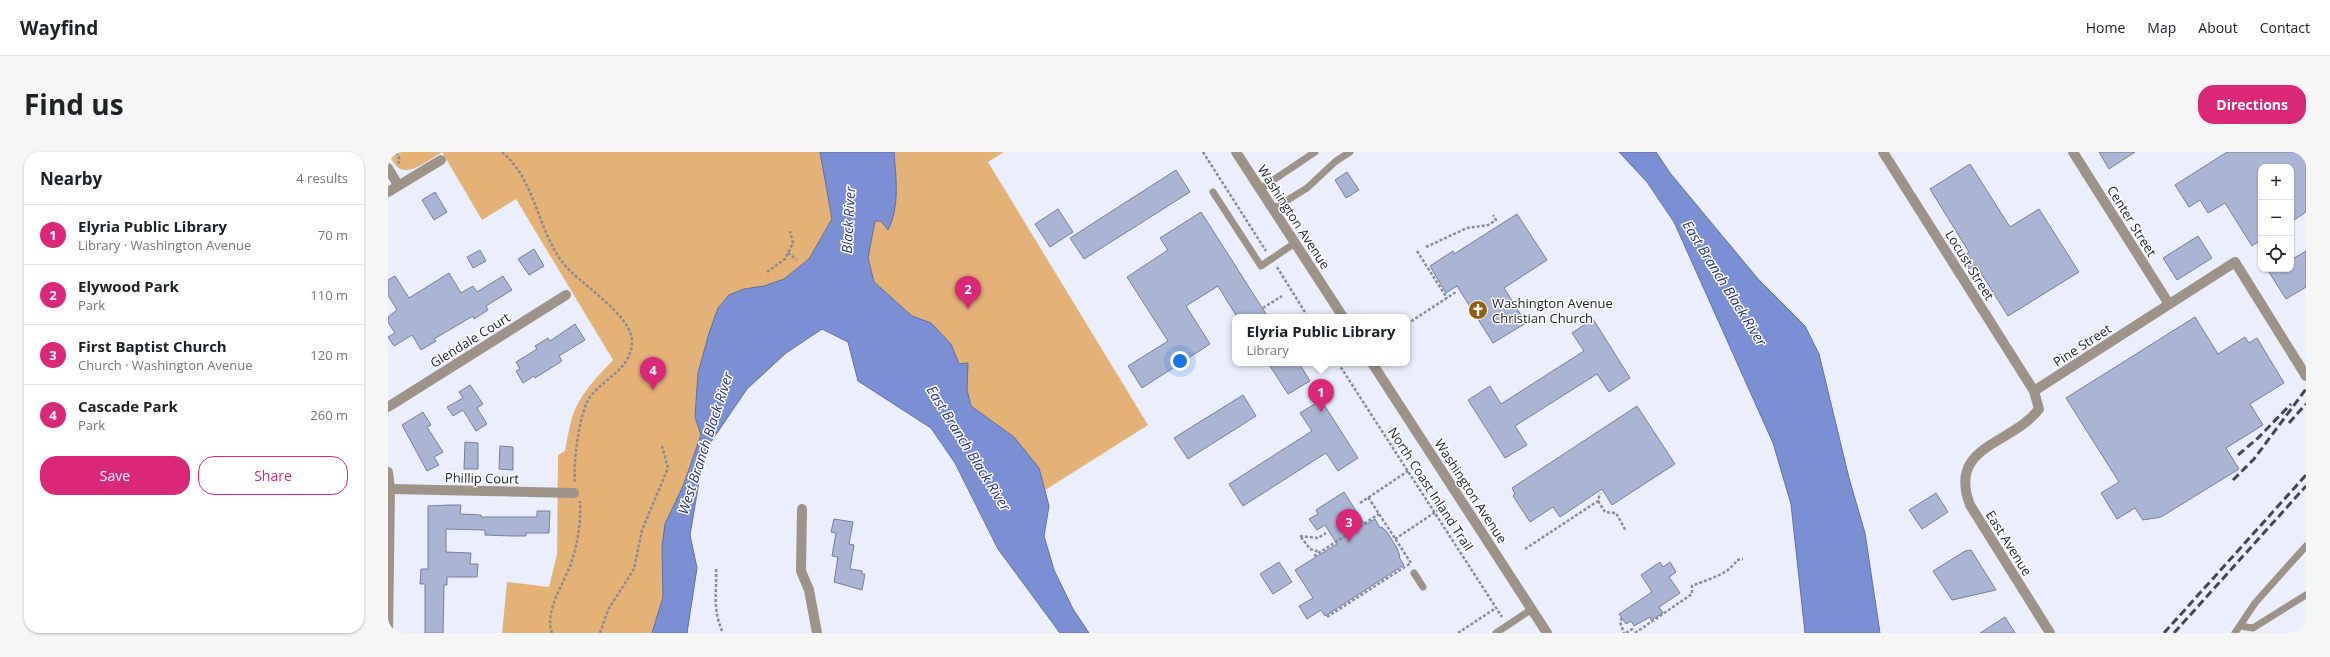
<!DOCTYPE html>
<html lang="en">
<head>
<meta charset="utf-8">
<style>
	body { margin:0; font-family:"Open Sans",sans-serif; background:#f6f6f6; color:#202124 }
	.controls { position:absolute; right:12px; top:12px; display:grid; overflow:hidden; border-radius:8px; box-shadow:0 1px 3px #0004 }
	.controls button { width:36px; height:36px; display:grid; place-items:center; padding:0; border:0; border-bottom:1px solid #e0e0e0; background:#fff; color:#202124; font:20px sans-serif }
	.you { position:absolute; left:792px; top:209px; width:14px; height:14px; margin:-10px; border:3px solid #fff; border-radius:50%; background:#1a73e8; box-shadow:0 0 0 6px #1a73e833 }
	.badge { display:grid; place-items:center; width:26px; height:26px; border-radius:50%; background:#db2777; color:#fff; font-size:13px; font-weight:700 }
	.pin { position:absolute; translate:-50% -33px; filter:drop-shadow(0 1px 2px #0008) }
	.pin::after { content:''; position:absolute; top:21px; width:14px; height:12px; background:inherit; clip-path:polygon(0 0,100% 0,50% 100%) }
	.popup { position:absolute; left:844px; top:162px; width:178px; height:52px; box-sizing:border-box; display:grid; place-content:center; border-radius:8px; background:#fff; filter:drop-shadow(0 1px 3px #0005); font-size:13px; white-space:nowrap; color:#757577 }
	.popup b { font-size:15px; color:#202124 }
	.popup::after { content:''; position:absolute; left:50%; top:100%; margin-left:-8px; border:8px solid transparent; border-top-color:#fff }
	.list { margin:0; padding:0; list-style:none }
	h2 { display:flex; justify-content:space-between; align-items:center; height:52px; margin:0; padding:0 16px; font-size:17px }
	h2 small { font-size:13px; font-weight:400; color:#757577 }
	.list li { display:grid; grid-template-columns:26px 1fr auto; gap:12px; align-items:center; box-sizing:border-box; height:60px; padding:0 16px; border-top:1px solid #e0e0e0 }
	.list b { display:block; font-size:15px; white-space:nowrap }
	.list p { margin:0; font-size:13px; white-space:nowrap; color:#757577 }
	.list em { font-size:13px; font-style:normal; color:#757577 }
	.actions { display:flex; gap:8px; padding:12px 16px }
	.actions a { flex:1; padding:9px 0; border:1px solid #db2777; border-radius:16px; text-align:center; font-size:14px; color:#db2777 }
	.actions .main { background:#db2777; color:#fff }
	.icon { flex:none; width:22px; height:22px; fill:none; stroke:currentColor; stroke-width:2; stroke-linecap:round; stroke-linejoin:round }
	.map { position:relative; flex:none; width:1918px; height:481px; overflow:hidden; border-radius:16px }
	header { display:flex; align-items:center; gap:24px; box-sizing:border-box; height:56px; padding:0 20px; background:#fff; border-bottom:1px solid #e0e0e0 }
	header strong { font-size:19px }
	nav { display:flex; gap:22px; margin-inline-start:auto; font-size:14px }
	.intro { display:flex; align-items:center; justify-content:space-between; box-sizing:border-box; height:96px; padding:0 24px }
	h1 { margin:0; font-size:28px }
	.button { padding:10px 18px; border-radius:16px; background:#db2777; color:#fff; font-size:14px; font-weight:700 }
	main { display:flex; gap:24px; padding:0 24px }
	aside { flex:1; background:#fff; border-radius:16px; box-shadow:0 1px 3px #0004 }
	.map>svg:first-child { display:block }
	.green { fill:#e4b177 }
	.water { fill:#7b8fd4; stroke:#606fa3 }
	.building { fill:#aab4d4; stroke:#747d9c }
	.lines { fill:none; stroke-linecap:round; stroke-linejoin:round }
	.path { stroke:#888b99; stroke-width:2.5; stroke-dasharray:3 2; stroke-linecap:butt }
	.service { stroke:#9e9388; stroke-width:7 }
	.minor { stroke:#9e9388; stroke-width:10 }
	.tertiary { stroke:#9e9388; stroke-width:10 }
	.rail { stroke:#434654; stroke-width:3; stroke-dasharray:8 4; stroke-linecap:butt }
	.labels { text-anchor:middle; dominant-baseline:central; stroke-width:3; stroke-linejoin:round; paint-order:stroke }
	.street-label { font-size:13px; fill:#212431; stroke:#fff }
	.poi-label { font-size:13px; fill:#212431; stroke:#fff; text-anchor:start }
	.water-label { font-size:14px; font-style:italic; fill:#253181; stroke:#fff }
</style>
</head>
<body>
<header>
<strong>Wayfind</strong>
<nav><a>Home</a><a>Map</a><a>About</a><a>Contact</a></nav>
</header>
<div class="intro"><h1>Find us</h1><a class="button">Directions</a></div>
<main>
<aside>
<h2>Nearby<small>4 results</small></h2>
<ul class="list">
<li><span class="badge">1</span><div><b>Elyria Public Library</b><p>Library · Washington Avenue</p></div><em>70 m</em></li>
<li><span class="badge">2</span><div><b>Elywood Park</b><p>Park</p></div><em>110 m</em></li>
<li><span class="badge">3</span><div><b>First Baptist Church</b><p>Church · Washington Avenue</p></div><em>120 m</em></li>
<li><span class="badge">4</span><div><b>Cascade Park</b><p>Park</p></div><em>260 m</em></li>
</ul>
<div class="actions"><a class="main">Save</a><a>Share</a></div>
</aside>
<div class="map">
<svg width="1918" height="481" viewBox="0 0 1918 481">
	<rect width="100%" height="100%" fill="#ebeffd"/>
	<path class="green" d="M0,0H616L600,10L760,273L621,361L447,133L336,224L291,376L282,481H114L119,430L161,435L169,402L170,303L177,299C179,288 181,276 184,266C191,243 209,225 225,208L128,47L94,68L54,0C40,8 17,29 6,11C3,7 1,4 0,0Z"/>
	<g class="water">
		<path d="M432,0H506C508,26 512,54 500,78L493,69H487L480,106L486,130L524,164L543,171L563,192L571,212L580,211L579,238L583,254L626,285L651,316L661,354L656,384L666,418L685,457L701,481H672L610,397L567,311L543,276L470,229L460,190L434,177L398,201L359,237L316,300L302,383L309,416L299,481H264L275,445L274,395L277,372L295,334L313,283L307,265L310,221L321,181L330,156L341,143L356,137L376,134L396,127L421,107L444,67Z"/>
		<path d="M1231,0H1268L1282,21L1371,128L1417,174L1431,202L1461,326L1477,381L1492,481H1417L1403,352L1385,291L1286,70L1259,30Z"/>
	</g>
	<g class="building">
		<path d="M1711,0H1747L1721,17Z"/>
		<path d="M1839,0H1918V60L1903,70V15H1873V88L1864,94L1837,51L1820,61L1812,48L1801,55L1787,33Z"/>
		<path d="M1582,12L1622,75L1651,57L1691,120L1620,164L1588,113L1581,117L1574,104L1581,100L1542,37Z"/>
		<path d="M788,18L802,40L696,107L682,86Z"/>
		<path d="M959,20L971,38L958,46L947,28Z"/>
		<path d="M47,40L59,60L46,68L34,48Z"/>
		<path d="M670,57L685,80L662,95L647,72Z"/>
		<path d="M813,60L880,165H849L830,134L798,154L822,192L754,236L740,214L780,189L739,125L780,98L772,86Z"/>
		<path d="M1129,62L1159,108L1116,136L1138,171L1105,191L1069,134L1058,141L1042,114L1065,99L1066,102Z"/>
		<path d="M1810,84L1824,106L1789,128L1775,106Z"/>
		<path d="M146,97L156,114L141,123L130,107Z"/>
		<path d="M92,98L98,109L85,116L79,105Z"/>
		<path d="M1918,99V135L1898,147L1879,117H1903V108Z"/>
		<path d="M61,121L73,141L85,134L89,140L115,124L124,138L98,154L100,158L86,167L85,164L46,187L48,189L33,198L24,183L6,194L0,185L7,181L0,170V165L9,158L0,143V128L7,124L21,146Z"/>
		<path d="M1807,165L1830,202L1857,185L1861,191L1869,186L1896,231L1862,252L1875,273L1838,296L1851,317L1773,365L1755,368L1747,356L1729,367L1713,341L1731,330L1678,246Z"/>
		<path d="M1205,167L1242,226L1221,240L1209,222L1127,274L1139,293L1117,306L1080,248L1102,234L1113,252L1196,199L1184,181Z"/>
		<path d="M187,172L197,188L171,204L174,209L147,226L146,224L135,231L128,219L132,217L128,210L149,197L147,194L160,186L162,189Z"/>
		<path d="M880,211H911L922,229L900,242Z"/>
		<path d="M82,233L95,252L89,256L99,272L88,279L75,258L65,264L59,255L75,246L71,240Z"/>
		<path d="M855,243L868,264L800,307L786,286Z"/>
		<path d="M933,248L970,306L950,319L938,301L855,354L841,332L924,279L912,261Z"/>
		<path d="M1249,254L1287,312L1224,353L1214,337L1172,365L1165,355L1142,370L1125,344L1127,342L1124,336Z"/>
		<path d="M35,260L43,273L39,275L55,300L46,305L51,313L39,319L14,273Z"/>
		<path d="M77,290L90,291V317H76Z"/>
		<path d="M112,294L125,295V318L111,317Z"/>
		<path d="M956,340L977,373L987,367L992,376L994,375L999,380L1009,396L1012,404L1011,405L1016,413L937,464L933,458L919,467L911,454L925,446L907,418L949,392L937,373L929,378L921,367L930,362L928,358Z"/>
		<path d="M1548,341L1560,360L1534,377L1521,358Z"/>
		<path d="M62,353H73L72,362L93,363V365H149V359H162L161,381H138V384H123L97,383V378L58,377V400L83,401L82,412H90L89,425H59V433H56L55,481H37V432H32L33,417H40V354Z"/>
		<path d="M446,367L465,370L461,392L466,393L462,417L474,419V422H477L474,438L446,430L450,405L444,404L448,381L443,380Z"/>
		<path d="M1583,398L1608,438L1564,448L1545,419L1577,399Z"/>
		<path d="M891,410L904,430L885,442L872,422Z"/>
		<path d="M1272,410L1275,415L1282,410L1288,420L1281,425L1292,441L1271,455L1275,461L1263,468L1262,465L1246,474L1243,469L1238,472L1231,462L1264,440L1253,423Z"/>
		<path d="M1617,465L1627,481H1592Z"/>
	</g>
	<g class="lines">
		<g class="path">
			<path d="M8,0L12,8L10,12"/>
			<path d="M114,0C148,29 149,77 175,111C191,132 247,164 244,192C241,219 216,226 202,245C191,260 185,312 187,331"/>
			<path d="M815,0L878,99"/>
			<path d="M1038,95L1079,76L1100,73L1108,68L1105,63"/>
			<path d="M1029,99L1059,146"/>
			<path d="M400,101L409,108"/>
			<path d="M889,115L920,165"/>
			<path d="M379,120L397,107L405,91L402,79"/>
			<path d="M875,156L894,144"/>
			<path d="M1019,172L1068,140"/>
			<path d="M950,211L1114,465"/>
			<path d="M1210,349L1217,360L1228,361L1238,379"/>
			<path d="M972,351L1020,319"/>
			<path d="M912,384L930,386L938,381"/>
			<path d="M913,385L922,397L932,400"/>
			<path d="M1007,387L1058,353"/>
			<path d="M1137,397L1210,349L1212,341"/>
			<path d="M926,404L991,362"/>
			<path d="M328,417C329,442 324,457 335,481"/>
			<path d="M939,465L1023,411L980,345"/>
			<path d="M1234,466L1232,470L1236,481"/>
			<path d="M164,481C156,459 176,432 183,411C190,391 193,370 192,349"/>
			<path d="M212,481L220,458L246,417L254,378L280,316L274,294"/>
			<path d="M1070,481L1108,456"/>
			<path d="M1238,481L1246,476"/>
			<path d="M1247,481L1304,442V434C1320,427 1340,423 1349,408L1355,407"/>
		</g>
		<g class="service">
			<path d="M872,37L927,0"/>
			<path d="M825,40L873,114L907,91"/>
			<path d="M885,57L919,36L948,9L962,0"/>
			<path d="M1026,421L1035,435"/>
			<path d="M1852,474L1865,476L1918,443"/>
			<path d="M1108,481L1144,457"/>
			<path d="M1847,481L1867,451L1918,394"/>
		</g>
		<g class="minor">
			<path d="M1495,0L1646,239L1651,257C1624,293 1559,293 1582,353L1662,481"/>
			<path d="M1685,0L1781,152"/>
			<path d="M0,16L10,33"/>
			<path d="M0,40L53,8"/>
			<path d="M1646,239L1847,110L1918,224"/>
			<path d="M0,255L178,143"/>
			<path d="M0,320L2,337L0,481"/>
			<path d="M2,337L186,341"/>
			<path d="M414,357L413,419L421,438L429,481"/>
		</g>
		<g class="tertiary">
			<path d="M848,0L955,165"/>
			<path d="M984,211L1159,481"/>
		</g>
		<g class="rail">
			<path d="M1901,271L1918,252"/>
			<path d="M1850,303L1870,286L1903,252"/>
			<path d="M1845,328L1866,307L1918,237"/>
			<path d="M1776,481L1918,323"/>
			<path d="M1786,481L1918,334"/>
		</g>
	</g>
	<defs>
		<symbol id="church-disc" viewBox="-11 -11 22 22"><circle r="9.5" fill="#925e12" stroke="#fff"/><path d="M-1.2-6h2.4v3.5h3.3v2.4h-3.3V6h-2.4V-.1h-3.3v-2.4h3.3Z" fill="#fff"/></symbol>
	</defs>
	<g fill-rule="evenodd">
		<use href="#church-disc" x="1079" y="147" width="22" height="22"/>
	</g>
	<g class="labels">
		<g class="street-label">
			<text transform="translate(906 65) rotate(57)">Washington Avenue</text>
			<text transform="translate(1744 69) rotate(58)">Center Street</text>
			<text transform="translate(1582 113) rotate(58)">Locust Street</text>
			<text transform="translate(82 188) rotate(-32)">Glendale Court</text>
			<text transform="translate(1694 193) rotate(-33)">Pine Street</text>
			<text transform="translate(94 326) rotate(1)">Phillip Court</text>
			<text transform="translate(1043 337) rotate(57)">North Coast Inland Trail</text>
			<text transform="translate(1083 339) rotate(57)">Washington Avenue</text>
			<text transform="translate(1621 391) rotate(58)">East Avenue</text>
		</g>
		<g class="poi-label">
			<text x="1104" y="151">Washington Avenue<tspan x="1104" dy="15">Christian Church</tspan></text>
		</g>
		<g class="water-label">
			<text transform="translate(460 68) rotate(-87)">Black River</text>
			<text transform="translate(1337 131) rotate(58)">East Branch Black River</text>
			<text transform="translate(317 291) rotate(-72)">West Branch Black River</text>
			<text transform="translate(581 296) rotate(58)">East Branch Black River</text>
		</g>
	</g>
</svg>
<div class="controls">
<button>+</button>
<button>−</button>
<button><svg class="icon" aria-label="locate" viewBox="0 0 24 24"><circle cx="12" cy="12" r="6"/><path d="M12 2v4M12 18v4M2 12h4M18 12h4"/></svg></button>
</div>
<div class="you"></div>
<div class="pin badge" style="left:933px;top:260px">1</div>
<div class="popup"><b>Elyria Public Library</b>Library</div>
<div class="pin badge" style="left:580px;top:157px">2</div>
<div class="pin badge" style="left:961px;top:390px">3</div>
<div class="pin badge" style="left:265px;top:238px">4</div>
</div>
</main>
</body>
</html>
